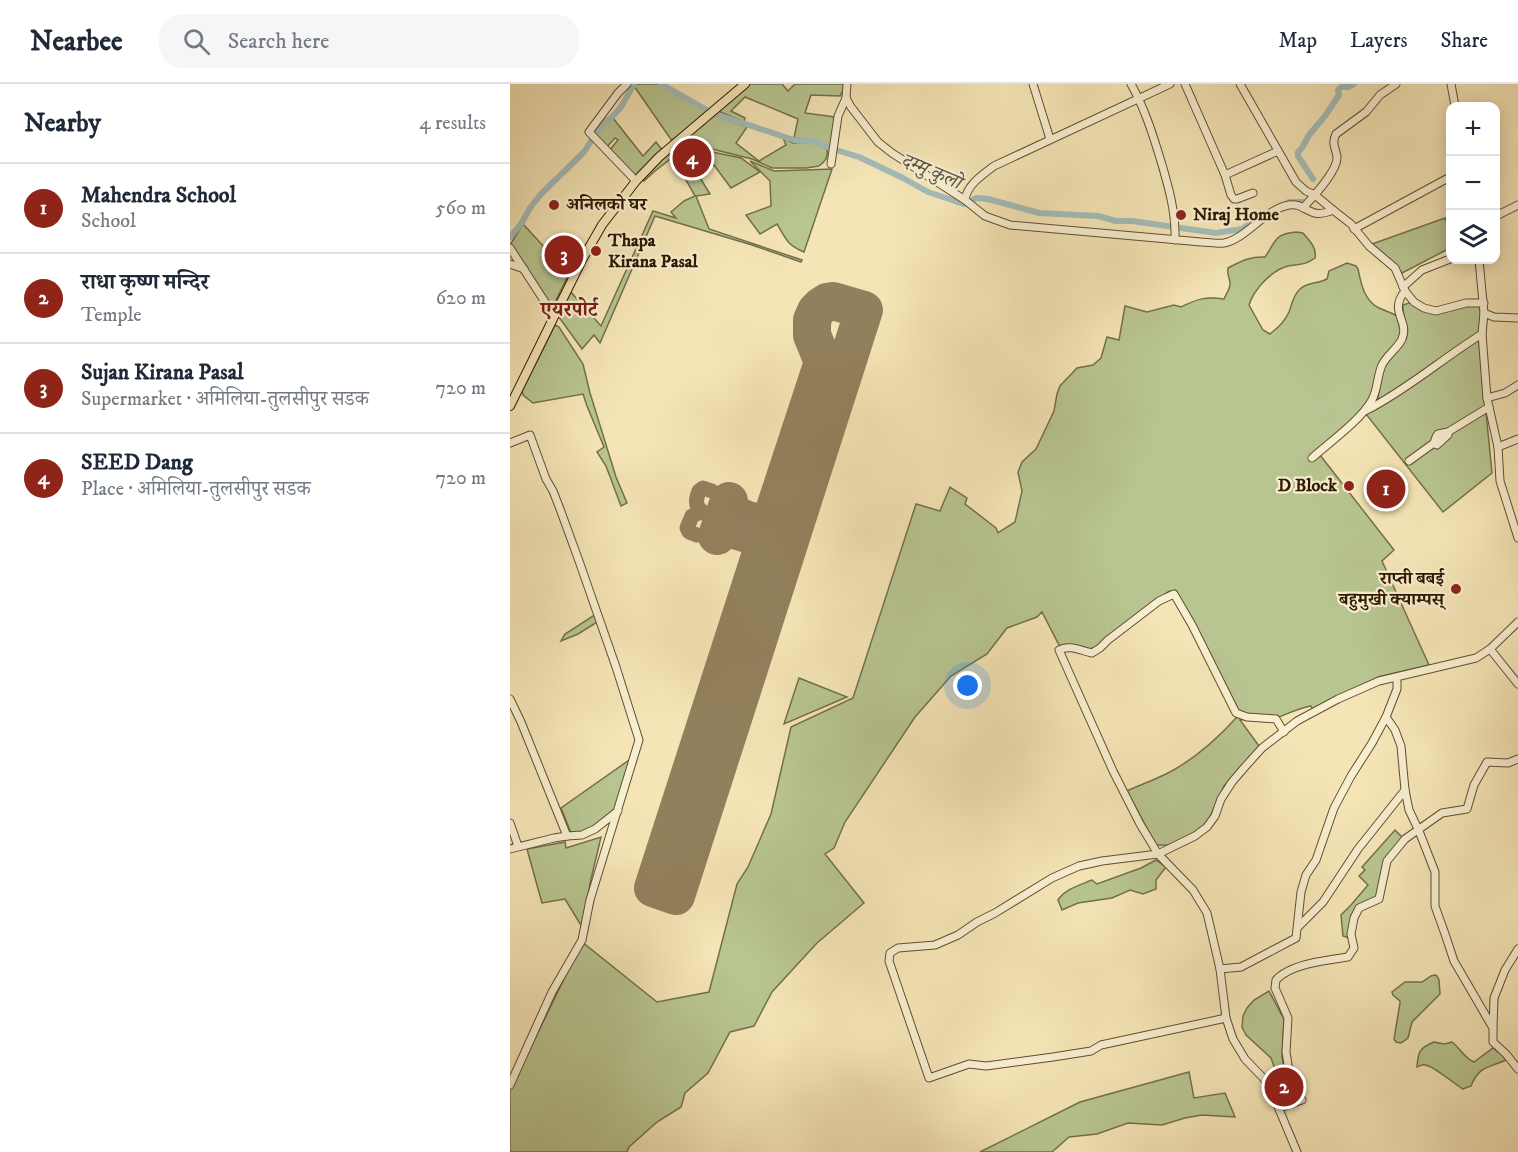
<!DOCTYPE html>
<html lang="en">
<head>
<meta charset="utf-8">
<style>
	body { margin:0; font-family:"IM FELL DW Pica","Noto Serif Devanagari",serif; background:#f6f6f7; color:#1f2937 }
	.controls { position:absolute; right:18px; top:18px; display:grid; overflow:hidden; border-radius:12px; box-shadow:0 3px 15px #0003 }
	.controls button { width:54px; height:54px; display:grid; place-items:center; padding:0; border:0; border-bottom:2px solid #e0e1e3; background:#fff; color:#1f2937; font:30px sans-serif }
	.you { position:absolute; left:458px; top:602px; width:21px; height:21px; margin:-15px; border:4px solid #fff; border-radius:50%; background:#1a73e8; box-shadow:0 0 0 9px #1a73e833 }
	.badge { display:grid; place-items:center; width:39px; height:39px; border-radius:50%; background:#8f2418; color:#fff; font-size:20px; font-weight:700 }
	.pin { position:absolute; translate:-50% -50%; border:3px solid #fff; box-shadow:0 2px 6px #0006 }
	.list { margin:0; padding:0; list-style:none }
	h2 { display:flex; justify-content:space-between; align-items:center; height:78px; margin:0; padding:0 24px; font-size:26px }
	h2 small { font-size:20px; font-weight:400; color:#747a83 }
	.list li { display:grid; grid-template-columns:39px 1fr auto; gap:18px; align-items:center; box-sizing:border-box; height:90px; padding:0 24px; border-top:2px solid #e0e1e3 }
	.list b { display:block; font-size:22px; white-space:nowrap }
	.list p { margin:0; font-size:20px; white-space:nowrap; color:#747a83 }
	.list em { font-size:20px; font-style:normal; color:#747a83 }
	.icon { flex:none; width:33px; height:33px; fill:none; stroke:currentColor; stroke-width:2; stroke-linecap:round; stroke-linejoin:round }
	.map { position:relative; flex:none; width:1008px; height:1068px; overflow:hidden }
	header { display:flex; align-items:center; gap:36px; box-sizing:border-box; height:84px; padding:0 30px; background:#fff; border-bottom:2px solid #e0e1e3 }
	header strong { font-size:28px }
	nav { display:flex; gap:33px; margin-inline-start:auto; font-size:21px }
	.search { width:420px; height:54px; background:#f6f6f7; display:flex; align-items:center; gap:15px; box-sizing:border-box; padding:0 21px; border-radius:24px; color:#747a83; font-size:22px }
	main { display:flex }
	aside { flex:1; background:#fff }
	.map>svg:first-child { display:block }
	.green { fill:#b8c591; stroke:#737049; stroke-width:1.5 }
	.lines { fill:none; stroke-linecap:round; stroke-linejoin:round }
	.canal { stroke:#a3bcba; stroke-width:6 }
	.taxiway { stroke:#92805c; stroke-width:15 }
	.runway { stroke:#92805c; stroke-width:38 }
	.minor-casing { stroke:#604d2e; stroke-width:9 }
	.major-casing { stroke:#2e1a01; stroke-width:10 }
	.minor { stroke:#f8eed0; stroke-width:7 }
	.major { stroke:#f5e5b6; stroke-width:8 }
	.poi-dot { fill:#8f2418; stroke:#f8eed0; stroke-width:2 }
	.labels { text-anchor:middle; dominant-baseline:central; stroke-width:4.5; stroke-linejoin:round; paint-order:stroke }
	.poi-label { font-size:18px; font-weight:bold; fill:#2e1a01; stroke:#f8eed0; text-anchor:start }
	.water-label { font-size:20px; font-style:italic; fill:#575342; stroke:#f8eed0 }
	.neighbourhood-label { font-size:20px; font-weight:bold; fill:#7a1f14; stroke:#f8eed0 }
</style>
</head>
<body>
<header>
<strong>Nearbee</strong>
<div class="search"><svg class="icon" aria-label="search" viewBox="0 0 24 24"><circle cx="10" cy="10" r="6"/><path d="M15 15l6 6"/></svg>Search here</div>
<nav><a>Map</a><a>Layers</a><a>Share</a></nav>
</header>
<main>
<aside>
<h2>Nearby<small>4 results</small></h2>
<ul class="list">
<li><span class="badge">1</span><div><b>Mahendra School</b><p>School</p></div><em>560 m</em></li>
<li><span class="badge">2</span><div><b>राधा कृष्ण मन्दिर</b><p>Temple</p></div><em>620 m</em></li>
<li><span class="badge">3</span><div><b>Sujan Kirana Pasal</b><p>Supermarket · अमिलिया-तुलसीपुर सडक</p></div><em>720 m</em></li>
<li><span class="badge">4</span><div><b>SEED Dang</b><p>Place · अमिलिया-तुलसीपुर सडक</p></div><em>720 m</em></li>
</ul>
</aside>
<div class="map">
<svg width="1008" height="1068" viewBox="0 0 1008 1068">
	<rect width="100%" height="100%" fill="#f5e5b6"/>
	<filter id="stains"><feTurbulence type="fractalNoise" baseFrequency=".00333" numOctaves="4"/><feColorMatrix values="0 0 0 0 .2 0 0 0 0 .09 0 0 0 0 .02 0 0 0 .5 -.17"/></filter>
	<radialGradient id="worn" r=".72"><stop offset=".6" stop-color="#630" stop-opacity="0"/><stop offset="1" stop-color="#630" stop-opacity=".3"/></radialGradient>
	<g class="green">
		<path d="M126,0H149L197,28L162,57L124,2Z"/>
		<path d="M240,0H272L278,7L285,0H334L333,7L330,12L301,11L295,29L325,33L322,64L303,56L284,54L288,35L235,13L221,27L235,34L234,38L208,27Z"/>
		<path d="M204,31L237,43L226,59L249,77L276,61L273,54L283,59L304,58L317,65C318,73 316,77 309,82L296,84H262L242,75L194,63L174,56Z"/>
		<path d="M103,34L133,72L146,58L152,66L126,92L99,67L108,56L105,54L96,64L84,52L92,41Z"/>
		<path d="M169,58L177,62L173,66L200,110L186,112L199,145L292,176L291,178L242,161L145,132L90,259L84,251L72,265L48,232L59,206L91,242L143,127L166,134L161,128L174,117L185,112L163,73L145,87L134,97L132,95Z"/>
		<path d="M183,64L231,74L250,88L221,104L204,81L197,85Z"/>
		<path d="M240,77L264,87L322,85L294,168C277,161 276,155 267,140L250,150L236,131L261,122L260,97Z"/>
		<path d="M935,134L940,147V164L892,189L883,178L862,160Z"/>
		<path d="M13,140L59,190L42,224L0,161Z"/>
		<path d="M786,148L793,149C800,157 807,164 805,174C796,181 789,180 778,182C762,186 744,205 739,221L753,246L760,250C768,244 775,237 779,228C782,220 783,211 790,205C797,198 808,200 817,195L819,187L837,179L846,182L848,185C851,199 854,217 869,224C875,227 881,228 887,232L891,247L890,254L879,268L862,313L853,326L871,317L868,315C869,305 871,292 875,282C881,271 893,262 896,250C898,241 892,231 893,221L902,218L914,225L972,221L973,228L969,258L982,389L933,428L856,330L810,371L884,466L872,477L919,581L868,593L803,626L801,622C784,625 774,632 759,637C750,639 740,634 730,636L749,662L714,702L699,735L692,743L683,751L659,761H646L617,707C630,701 644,696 656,690C682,677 708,654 727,633L660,507C653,510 648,517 641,522C626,534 600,557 583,564C572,568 566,557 550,563L532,528L527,533L497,544L477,570L441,592L405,633L335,738L324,764L315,770L354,819L307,859L262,908L244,942L220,948L198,989L175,1009L171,1023L147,1038L119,1063L117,1068H0V1006L72,858L147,918L199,908L227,800L238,783L261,730L281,643L343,614L406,420L430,427L440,403L457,414L455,420L486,444L488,449L505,438L512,407L508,388L512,378L526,365L544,327L547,310L550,302L567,284L583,281L591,274L597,253L609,256L615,222L637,228L664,221L671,223C687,215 696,212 714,215C716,210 721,204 720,198C719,193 717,190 718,184C730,178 740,172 755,173C766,157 764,150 786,148Z"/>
		<path d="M45,241L49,243L73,280L80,309L106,393L117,419L111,422L96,382L87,368L94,363L77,322L73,310L23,319L13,311L12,307Z"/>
		<path d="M86,530L89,537L68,550L51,557L55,550Z"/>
		<path d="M289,594L337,613L274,640Z"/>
		<path d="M122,674L108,722L83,743L71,748L61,749L51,724Z"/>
		<path d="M885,746L894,755L876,776L867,813L850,820L839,854L833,852L831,831L841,821L858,801L849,792L855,786L852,783Z"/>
		<path d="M91,753L81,795L72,843L55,815L32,819L17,765L55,758L56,764Z"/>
		<path d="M646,776L656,783L646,796V805L633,810L620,806L602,814L568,819L552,826L548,816C555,805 570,801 582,796L587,800L631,784Z"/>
		<path d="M925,891L927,892L929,896L930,910L902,938L898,954L891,959L886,958L884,955L890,919V917L883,911L882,908L895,898H912L921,892Z"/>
		<path d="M759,907L774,935L772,973L774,985L766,988L761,974L736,951L732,943L733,932L737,924L744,916Z"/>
		<path d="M924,958L934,960L942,958C950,964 955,975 964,978L983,964L995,973L996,976C978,984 969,982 961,1002L953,1005C944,1000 921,979 912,981C910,981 909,983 907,983C908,968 909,964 924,958Z"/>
		<path d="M679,988L684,1014L715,1009L725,1033L692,1031L675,1034L652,1041L618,1039L587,1050L559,1053L542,1068H470L570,1018Z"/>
	</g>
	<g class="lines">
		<g class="canal">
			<path d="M151,0L202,29L284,56L306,58L323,65L349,73L391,93L418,108L454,120L467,114L478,115L529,129L588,132L606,137H622L706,149L732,145L751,132"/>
			<path d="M803,95L788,72V68L792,64L799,51L815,32L829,11L828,6L831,3H838L844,0"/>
			<path d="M779,118H793"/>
			<path d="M0,153L11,140L20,124L31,110L74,68L92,40L102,33L111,23L124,0"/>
		</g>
		<g class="taxiway">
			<path d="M193,428C184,422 186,415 189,407L193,404L202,407"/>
			<path d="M247,446C274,460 258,487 251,509"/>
			<path d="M187,451L179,448L177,444L182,432L190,428L247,446C277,449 281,412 289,391"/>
		</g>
		<path class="runway" d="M323,217L354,226L166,812L143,804L252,466L250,458L243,452L221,445L214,446L207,452L219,417C219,422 218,423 221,427C225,433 247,440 254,438C259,436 262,432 264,427L313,278L302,251V236L306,227L311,222L317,218Z"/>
		<defs>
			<g id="minor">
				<path d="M117,0L108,9L79,48L126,97"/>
				<path d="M337,0L336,14L341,23L368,58L382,69L455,116L475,132L500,141L691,158C698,158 707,160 714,159C736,155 755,125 779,121C797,118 798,137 823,126L841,140L859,162L885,184L895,207L904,218L914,224L926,227L956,219H974"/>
				<path d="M523,0L540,55"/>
				<path d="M621,0C634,23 642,48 650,74C658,101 666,127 665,156"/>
				<path d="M675,0L715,91L721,111L724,115H727L743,109"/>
				<path d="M730,0L786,98L796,107L805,111L823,126"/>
				<path d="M941,0L945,22"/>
				<path d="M321,80L328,32L336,14"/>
				<path d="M715,91L768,67"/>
				<path d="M455,116C457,101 472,91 484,82L660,0"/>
				<path d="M793,124C802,114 828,87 827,73C826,64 821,60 826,50L856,28L870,11L886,0"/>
				<path d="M986,132L1008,121"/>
				<path d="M844,145L940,93"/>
				<path d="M0,164L44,232"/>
				<path d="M969,176L974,229L972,250L977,314L988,363L990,397L1008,454"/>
				<path d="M0,180L14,185"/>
				<path d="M893,203L912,186L940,175"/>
				<path d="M974,229L984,233L1008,234"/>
				<path d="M977,314L995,309L1008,301"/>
				<path d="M857,326C898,305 933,274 972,250"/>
				<path d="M938,348V351L927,361L924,359L926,353L928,350L938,348L979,323"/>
				<path d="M0,359L20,351L36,395L43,407L50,425L69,477L106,583L129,656L80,816L72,856L42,908L0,1001"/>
				<path d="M988,363L1008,355"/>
				<path d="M802,374C820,358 851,336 862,316C868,305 867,292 872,281C877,271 888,264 892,255C900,237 878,228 895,207"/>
				<path d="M899,377L924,359"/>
				<path d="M980,565L1008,600"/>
				<path d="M0,615L11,638L57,752L44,754L0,765"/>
				<path d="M876,633L885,646L891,662L895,706L899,726L909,747L925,788V822L935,850L944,877L983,944V958L996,970L1008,985"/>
				<path d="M774,648L766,635L737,633L726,629L682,541L664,510L649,517L598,556L590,564L582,569C572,567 559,560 549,566L603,687L630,740L648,770L683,806L697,829L710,885L716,934L723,955L735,975L758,999L787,1068"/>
				<path d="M0,739L8,762"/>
				<path d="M57,752L72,751L85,745L108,727"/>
				<path d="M788,843L813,818L848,765L895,706"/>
				<path d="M710,885L731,883L786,854L791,808L796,791L806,776L824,724L841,692L862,659L876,633L887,605V594"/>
				<path d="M716,934L591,961L581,967L543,973L476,982L459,980L419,994L379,877L380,869L388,864L425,861L448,851L467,838L485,829L542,794L569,782L592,777L648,770L685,752L697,743L705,732L711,715L722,698L734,684L752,664L787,637L828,615L869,597L966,574L980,565L1008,538"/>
				<path d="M983,943L984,914L995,886L1008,865"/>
				<path d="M769,1024L792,1016L780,993L776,968L778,934L765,904L766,896C780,880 817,876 838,873L844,864L841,850L844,834L849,824L869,815L877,777L895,755L932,729L957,725L964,701L977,678L998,679L1008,675"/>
			</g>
			<path id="major" d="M0,322L72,176L92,141L126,97L149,73L235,0"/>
		</defs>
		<use href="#minor" class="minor-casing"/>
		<use href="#major" class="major-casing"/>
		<use href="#minor" class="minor"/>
		<use href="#major" class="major"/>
	</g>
	<g class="poi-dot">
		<circle cx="44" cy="121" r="6"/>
		<circle cx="671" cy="131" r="6"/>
		<circle cx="86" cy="167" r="6"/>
		<circle cx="839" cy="402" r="6"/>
		<circle cx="946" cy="505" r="6"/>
	</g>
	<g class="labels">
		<g class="poi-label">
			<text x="56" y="121">अनिलको घर</text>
			<text x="683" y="131">Niraj Home</text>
			<text x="98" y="157">Thapa<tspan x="98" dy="21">Kirana Pasal</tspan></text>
			<text x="827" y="402" text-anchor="end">D Block</text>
			<text x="934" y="495" text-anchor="end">राप्ती बबई<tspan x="934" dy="21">बहुमुखी क्याम्पस्</tspan></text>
		</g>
		<g class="water-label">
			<text transform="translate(421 88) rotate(23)">दम्मु कुलो</text>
		</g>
		<g class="neighbourhood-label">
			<text x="59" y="226">एयरपोर्ट</text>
		</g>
	</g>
	<rect width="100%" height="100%" filter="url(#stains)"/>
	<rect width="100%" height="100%" fill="url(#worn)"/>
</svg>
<div class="controls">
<button>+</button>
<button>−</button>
<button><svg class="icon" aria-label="layers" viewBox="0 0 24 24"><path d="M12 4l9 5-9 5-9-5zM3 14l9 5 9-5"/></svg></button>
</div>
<div class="you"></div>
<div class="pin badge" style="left:876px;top:405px">1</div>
<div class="pin badge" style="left:774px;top:1003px">2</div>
<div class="pin badge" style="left:54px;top:171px">3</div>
<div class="pin badge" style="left:182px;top:74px">4</div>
</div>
</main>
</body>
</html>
